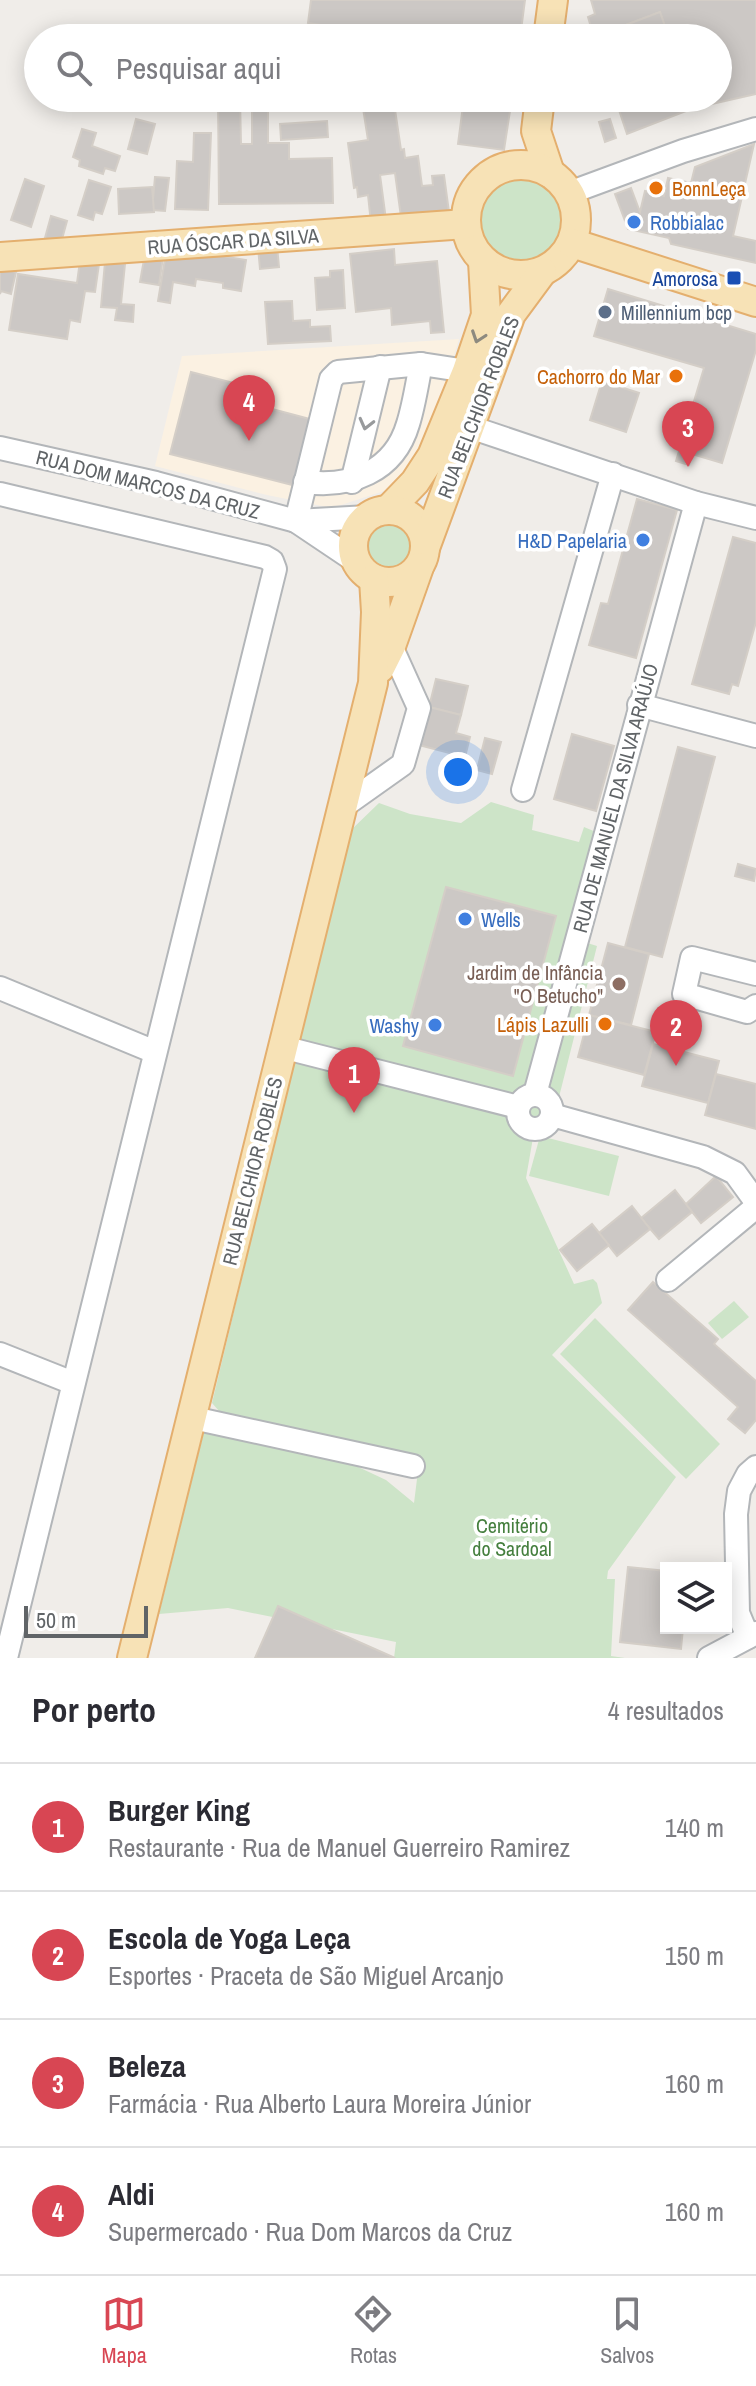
<!DOCTYPE html>
<html lang="pt">
<head>
<meta charset="utf-8">
<style>
	body { margin:0; font-family:"Archivo Narrow",sans-serif; background:#f2f2f3; color:#2b2b33 }
	.controls { position:absolute; right:24px; bottom:24px; display:grid; overflow:hidden; border-radius:0px; box-shadow:0 4px 20px #0003 }
	.controls button { width:72px; height:72px; display:grid; place-items:center; padding:0; border:0; border-bottom:2px solid #e1e1e2; background:#fff; color:#2b2b33; font:40px sans-serif }
	.scale { position:absolute; left:24px; bottom:20px; width:124px; box-sizing:border-box; padding-left:8px; border:4px solid #606467; border-top:0; font-size:22px; line-height:28px; white-space:nowrap; color:#606467; -webkit-text-stroke:6px #fff; paint-order:stroke }
	.you { position:absolute; left:458px; top:772px; width:28px; height:28px; margin:-20px; border:6px solid #fff; border-radius:50%; background:#1a73e8; box-shadow:0 0 0 12px #1a73e833 }
	.badge { display:grid; place-items:center; width:52px; height:52px; border-radius:50%; background:#d84653; color:#fff; font-size:26px; font-weight:700 }
	.pin { position:absolute; translate:-50% -66px; filter:drop-shadow(0 2px 4px #0008) }
	.pin::after { content:''; position:absolute; top:42px; width:28px; height:24px; background:inherit; clip-path:polygon(0 0,100% 0,50% 100%) }
	.list { margin:0; padding:0; list-style:none }
	h2 { display:flex; justify-content:space-between; align-items:center; height:104px; margin:0; padding:0 32px; font-size:34px }
	h2 small { font-size:26px; font-weight:400; color:#7c7c81 }
	.list li { display:grid; grid-template-columns:52px 1fr auto; gap:24px; align-items:center; box-sizing:border-box; height:128px; padding:0 32px; border-top:2px solid #e1e1e2 }
	.list b { display:block; font-size:30px; white-space:nowrap }
	.list p { margin:0; font-size:26px; white-space:nowrap; color:#7c7c81 }
	.list em { font-size:26px; font-style:normal; color:#7c7c81 }
	.icon { flex:none; width:44px; height:44px; fill:none; stroke:currentColor; stroke-width:2; stroke-linecap:round; stroke-linejoin:round }
	.map { position:relative; flex:none; width:756px; height:1658px; overflow:hidden }
	.search { position:absolute; background:#fff; box-shadow:0 4px 20px #0003; left:24px; right:24px; top:24px; height:88px; display:flex; align-items:center; gap:20px; box-sizing:border-box; padding:0 28px; border-radius:44px; color:#7c7c81; font-size:30px }
	.sheet { height:616px; background:#fff }
	nav { display:flex; justify-content:space-around; align-items:center; box-sizing:border-box; height:112px; border-top:2px solid #e1e1e2; background:#fff; font-size:22px; color:#7c7c81 }
	nav a { display:grid; justify-items:center; gap:4px }
	nav .on { color:#d84653 }
	.map>svg:first-child { display:block }
	.commercial { fill:#fbf1e2 }
	.green { fill:#cde4c8 }
	.building { fill:#ccc8c5; stroke:#d4cec7; stroke-width:2 }
	.lines { fill:none; stroke-linecap:round; stroke-linejoin:round }
	.minor-casing { stroke:#b3b6b9; stroke-width:26 }
	.major-casing { stroke:#e4af6e; stroke-width:32 }
	.minor { stroke:#fff; stroke-width:22 }
	.major { stroke:#f7e2b6; stroke-width:28 }
	.oneway { stroke:#8d8a7f }
	.oneway2 { stroke:#989a9c }
	.food-dot { fill:#e8710a; stroke:#fff; stroke-width:3 }
	.shop-dot { fill:#3f7fe0; stroke:#fff; stroke-width:3 }
	.transit-dot { fill:#1a4fb4; stroke:#fff; stroke-width:3 }
	.service-dot { fill:#5c6f8a; stroke:#fff; stroke-width:3 }
	.education-dot { fill:#8d6e63; stroke:#fff; stroke-width:3 }
	.labels { text-anchor:middle; dominant-baseline:central; stroke-width:7; stroke-linejoin:round; paint-order:stroke }
	.food-label { font-size:20px; fill:#c56008; stroke:#fff; text-anchor:end }
	.shop-label { font-size:20px; fill:#366cbe; stroke:#fff; text-anchor:start }
	.street-label { font-size:20px; fill:#606467; stroke:#fff }
	.transit-label { font-size:20px; fill:#164399; stroke:#fff; text-anchor:end }
	.service-label { font-size:20px; fill:#4e5e75; stroke:#fff; text-anchor:start }
	.education-label { font-size:20px; fill:#785e54; stroke:#fff; text-anchor:end }
	.park-label { font-size:20px; fill:#457f3e; stroke:#fff }
</style>
</head>
<body>
<div class="map">
<svg width="756" height="1658" viewBox="0 0 756 1658">
	<rect width="100%" height="100%" fill="#f0ede9"/>
	<path class="commercial" d="M459,339L429,437L390,489L332,508L267,495L155,466L182,356Z"/>
	<g class="green">
		<circle cx="520" cy="219" r="45"/>
		<circle cx="388" cy="545" r="28"/>
		<path d="M491,802L534,815L532,830L579,842L584,827L596,832L568,937L597,946L558,1101L534,1132L526,1178L574,1284L593,1279L597,1283L602,1303L552,1355L676,1477L608,1571L607,1579H615L611,1656L625,1658H394L396,1642L228,1608L159,1614L204,1431L339,1458L386,1480L414,1503L420,1455L253,1421L219,1411L212,1403L349,832L379,803L410,814L461,823Z"/>
		<path d="M540,1136L619,1156L609,1196L529,1176Z"/>
		<path d="M734,1301L749,1317L722,1339L708,1323Z"/>
		<path d="M595,1318L720,1444L686,1479L560,1354Z"/>
	</g>
	<g class="building">
		<path d="M311,0H525L520,38H338L340,28L308,23Z"/>
		<path d="M591,0H756V94L694,108L691,98H718V38H669L660,12L594,37L588,17L595,14Z"/>
		<path d="M660,12L669,38H595L594,37Z"/>
		<path d="M218,98H240L241,144H252V98H268V143H289V159L332,158L333,203L219,204Z"/>
		<path d="M464,98H512L504,150L458,144Z"/>
		<path d="M615,98H691L694,108L627,134Z"/>
		<path d="M394,103L401,150L404,149L405,158L418,156L422,186L433,185L432,176L444,175L449,212L401,217L395,173L380,175L386,220L371,223L368,195L358,197L357,187L354,188L348,143L368,140L363,108Z"/>
		<path d="M136,119L155,124L147,154L128,149Z"/>
		<path d="M610,119L616,138L605,142L599,122Z"/>
		<path d="M327,121L328,137L281,140L280,124Z"/>
		<path d="M82,129L96,133L92,146L120,156L115,171L105,168L103,174L79,166L80,160L73,157Z"/>
		<path d="M194,133H211L208,210L175,209L177,161L193,162Z"/>
		<path d="M754,144L733,236L756,241V263L671,244L669,238L628,229L615,194L631,188L640,212L645,191L664,196L668,178L691,183L695,167Z"/>
		<path d="M155,177L169,178L165,211L152,210Z"/>
		<path d="M25,179L44,186L31,227L11,220Z"/>
		<path d="M89,180L111,187L102,214L95,212L93,220L78,215Z"/>
		<path d="M152,187L154,212L119,214L118,189Z"/>
		<path d="M51,216L67,221L59,250L43,245Z"/>
		<path d="M277,246L279,267L260,269L258,247Z"/>
		<path d="M167,247L246,260L241,291L223,288V283L196,279L195,286L173,282L170,303L158,301Z"/>
		<path d="M394,249L395,265L437,261L444,332L431,333L430,321L392,325L391,308L356,312L350,254Z"/>
		<path d="M145,254L163,257L159,285L140,282Z"/>
		<path d="M80,261L99,264L95,292L85,291L80,322L70,320L67,339L9,330L18,274L77,283Z"/>
		<path d="M105,262L125,264L121,304L134,305L133,322L115,320L117,308L101,307Z"/>
		<path d="M0,268L16,272L11,294L1,291L0,294Z"/>
		<path d="M343,270L345,308L317,310L315,278L330,277V271Z"/>
		<path d="M608,289L756,334V350L722,463L692,454L689,465L676,461L704,368L594,336Z"/>
		<path d="M292,301L293,321L310,320V327L330,326L331,341L268,344L265,302Z"/>
		<path d="M191,372L261,390L257,405L321,422L304,488L170,454Z"/>
		<path d="M602,381L639,393L626,432L590,420Z"/>
		<path d="M637,499L677,510L636,658L589,645L601,603L608,604Z"/>
		<path d="M733,537L756,543V622L738,686L732,684L729,694L692,684Z"/>
		<path d="M436,679L468,686L461,715L429,707Z"/>
		<path d="M429,707L461,715L456,733L470,737L465,757L403,741Z"/>
		<path d="M572,734L614,746L596,811L554,799Z"/>
		<path d="M485,738L501,742L492,774L477,770Z"/>
		<path d="M678,747L715,757L662,957L625,947Z"/>
		<path d="M738,864L756,869L754,881L735,876Z"/>
		<path d="M446,887L556,916L513,1076L403,1046Z"/>
		<path d="M608,943L649,954L631,1025L589,1015Z"/>
		<path d="M589,1015L656,1032L644,1075L578,1057Z"/>
		<path d="M653,1044L719,1061L708,1103L642,1086Z"/>
		<path d="M716,1074L756,1084V1129L705,1115Z"/>
		<path d="M716,1176L733,1197L701,1223L686,1204Z"/>
		<path d="M675,1190L692,1212L659,1239L641,1218Z"/>
		<path d="M632,1206L650,1229L617,1256L599,1233Z"/>
		<path d="M592,1224L609,1245L577,1271L560,1250Z"/>
		<path d="M653,1282L718,1339L714,1344L756,1381V1420L745,1433L728,1419L738,1407L628,1310Z"/>
		<path d="M628,1567L666,1571V1628H683L681,1649L620,1642Z"/>
		<path d="M278,1606L395,1658H255Z"/>
	</g>
	<g class="lines">
		<defs>
			<g id="minor">
				<path d="M569,193L683,151L756,129"/>
				<path d="M470,427L696,503L756,518"/>
				<path d="M0,448L156,483L296,521L357,562"/>
				<path d="M305,482C350,488 394,472 408,424C414,405 417,384 421,364"/>
				<path d="M352,482L380,367"/>
				<path d="M0,494L265,557L272,561L275,569L6,1658"/>
				<path d="M296,521L331,379L338,372L421,364L467,371"/>
				<path d="M296,521L368,517"/>
				<path d="M639,705L756,736"/>
				<path d="M523,790L613,474"/>
				<path d="M341,808L403,764L419,708L391,646"/>
				<path d="M756,974L692,958L684,994L747,1012L756,1006"/>
				<path d="M0,988L155,1052"/>
				<path d="M282,1047L518,1107"/>
				<path d="M535,1094L696,503"/>
				<circle cx="535" cy="1112" r="17"/>
				<path d="M552,1115L703,1157L735,1173L756,1202"/>
				<path d="M668,1280L756,1207"/>
				<path d="M0,1354L73,1383"/>
				<path d="M193,1418L413,1466"/>
				<path d="M748,1637L738,1613L736,1514L739,1491L748,1474L756,1467"/>
				<path d="M709,1658L756,1633"/>
			</g>
			<g id="major">
				<path d="M548,38L553,0"/>
				<path d="M540,98L536,131L550,173"/>
				<circle cx="521" cy="220" r="55"/>
				<path d="M572,243L756,302"/>
				<path d="M0,257L466,224"/>
				<path d="M388,510L415,482L432,456L467,371L486,315L483,261"/>
				<circle cx="389" cy="546" r="36"/>
				<path d="M425,548L511,314L542,272"/>
				<path d="M380,668L391,646L419,567"/>
				<path d="M132,1658L373,683L376,612L374,579"/>
			</g>
		</defs>
		<use href="#minor" class="minor-casing"/>
		<use href="#major" class="major-casing"/>
		<use href="#minor" class="minor"/>
		<use href="#major" class="major"/>
	</g>
	<defs><path id="oneway-chevron" d="M-2-3.5L2.5 0L-2 3.5" fill="none" stroke-width="1.6" stroke-linecap="round" stroke-linejoin="round" transform="scale(2)"/></defs>
	<use class="oneway" href="#oneway-chevron" transform="translate(478 337) rotate(109)"/>
	<use class="oneway2" href="#oneway-chevron" transform="translate(366 424) rotate(104)"/>
	<g class="food-dot">
		<circle cx="656" cy="188" r="8"/>
		<circle cx="676" cy="376" r="8"/>
		<circle cx="605" cy="1024" r="8"/>
	</g>
	<g class="shop-dot">
		<circle cx="634" cy="222" r="8"/>
		<circle cx="643" cy="540" r="8"/>
		<circle cx="465" cy="919" r="8"/>
		<circle cx="435" cy="1025" r="8"/>
	</g>
	<rect class="transit-dot" x="726" y="270" width="16" height="16" rx="4"/>
	<circle class="service-dot" cx="605" cy="312" r="8"/>
	<circle class="education-dot" cx="619" cy="984" r="8"/>
	<g class="labels">
		<g class="food-label">
			<text x="672" y="188" text-anchor="start">BonnLeça</text>
			<text x="660" y="376">Cachorro do Mar</text>
			<text x="589" y="1024">Lápis Lazulli</text>
		</g>
		<g class="shop-label">
			<text x="650" y="222">Robbialac</text>
			<text x="627" y="540" text-anchor="end">H&amp;D Papelaria</text>
			<text x="481" y="919">Wells</text>
			<text x="419" y="1025" text-anchor="end">Washy</text>
		</g>
		<g class="street-label">
			<text transform="translate(233 241) rotate(-4)">RUA ÓSCAR DA SILVA</text>
			<text transform="translate(478 407) rotate(-69)">RUA BELCHIOR ROBLES</text>
			<text transform="translate(148 484) rotate(14)">RUA DOM MARCOS DA CRUZ</text>
			<text transform="translate(615 798) rotate(-75)">RUA DE MANUEL DA SILVA ARAÚJO</text>
			<text transform="translate(252 1171) rotate(-76)">RUA BELCHIOR ROBLES</text>
		</g>
		<g class="transit-label">
			<text x="718" y="278">Amorosa</text>
		</g>
		<g class="service-label">
			<text x="621" y="312">Millennium bcp</text>
		</g>
		<g class="education-label">
			<text x="603" y="972">Jardim de Infância<tspan x="603" dy="23">"O Betucho"</tspan></text>
		</g>
		<g class="park-label">
			<text x="512" y="1525">Cemitério<tspan x="512" dy="23">do Sardoal</tspan></text>
		</g>
	</g>
</svg>
<div class="controls">
<button><svg class="icon" aria-label="layers" viewBox="0 0 24 24"><path d="M12 4l9 5-9 5-9-5zM3 14l9 5 9-5"/></svg></button>
</div>
<div class="scale">50 m</div>
<div class="you"></div>
<div class="pin badge" style="left:354px;top:1113px">1</div>
<div class="pin badge" style="left:676px;top:1066px">2</div>
<div class="pin badge" style="left:688px;top:467px">3</div>
<div class="pin badge" style="left:249px;top:441px">4</div>
<div class="search"><svg class="icon" aria-label="search" viewBox="0 0 24 24"><circle cx="10" cy="10" r="6"/><path d="M15 15l6 6"/></svg>Pesquisar aqui</div>
</div>
<section class="sheet">
<h2>Por perto<small>4 resultados</small></h2>
<ul class="list">
<li><span class="badge">1</span><div><b>Burger King</b><p>Restaurante · Rua de Manuel Guerreiro Ramirez</p></div><em>140 m</em></li>
<li><span class="badge">2</span><div><b>Escola de Yoga Leça</b><p>Esportes · Praceta de São Miguel Arcanjo</p></div><em>150 m</em></li>
<li><span class="badge">3</span><div><b>Beleza</b><p>Farmácia · Rua Alberto Laura Moreira Júnior</p></div><em>160 m</em></li>
<li><span class="badge">4</span><div><b>Aldi</b><p>Supermercado · Rua Dom Marcos da Cruz</p></div><em>160 m</em></li>
</ul>
</section>
<nav>
<a class="on"><svg class="icon" aria-label="map" viewBox="0 0 24 24"><path d="M3 6l6-2 6 2 6-2v14l-6 2-6-2-6 2zM9 4v14M15 6v14"/></svg>Mapa</a>
<a><svg class="icon" aria-label="directions" viewBox="0 0 24 24"><path d="M12 3l9 9-9 9-9-9zM9 14v-3h6M13 9l2 2-2 2"/></svg>Rotas</a>
<a><svg class="icon" aria-label="saved" viewBox="0 0 24 24"><path d="M7 4h10v16l-5-4-5 4z"/></svg>Salvos</a>
</nav>
</body>
</html>
